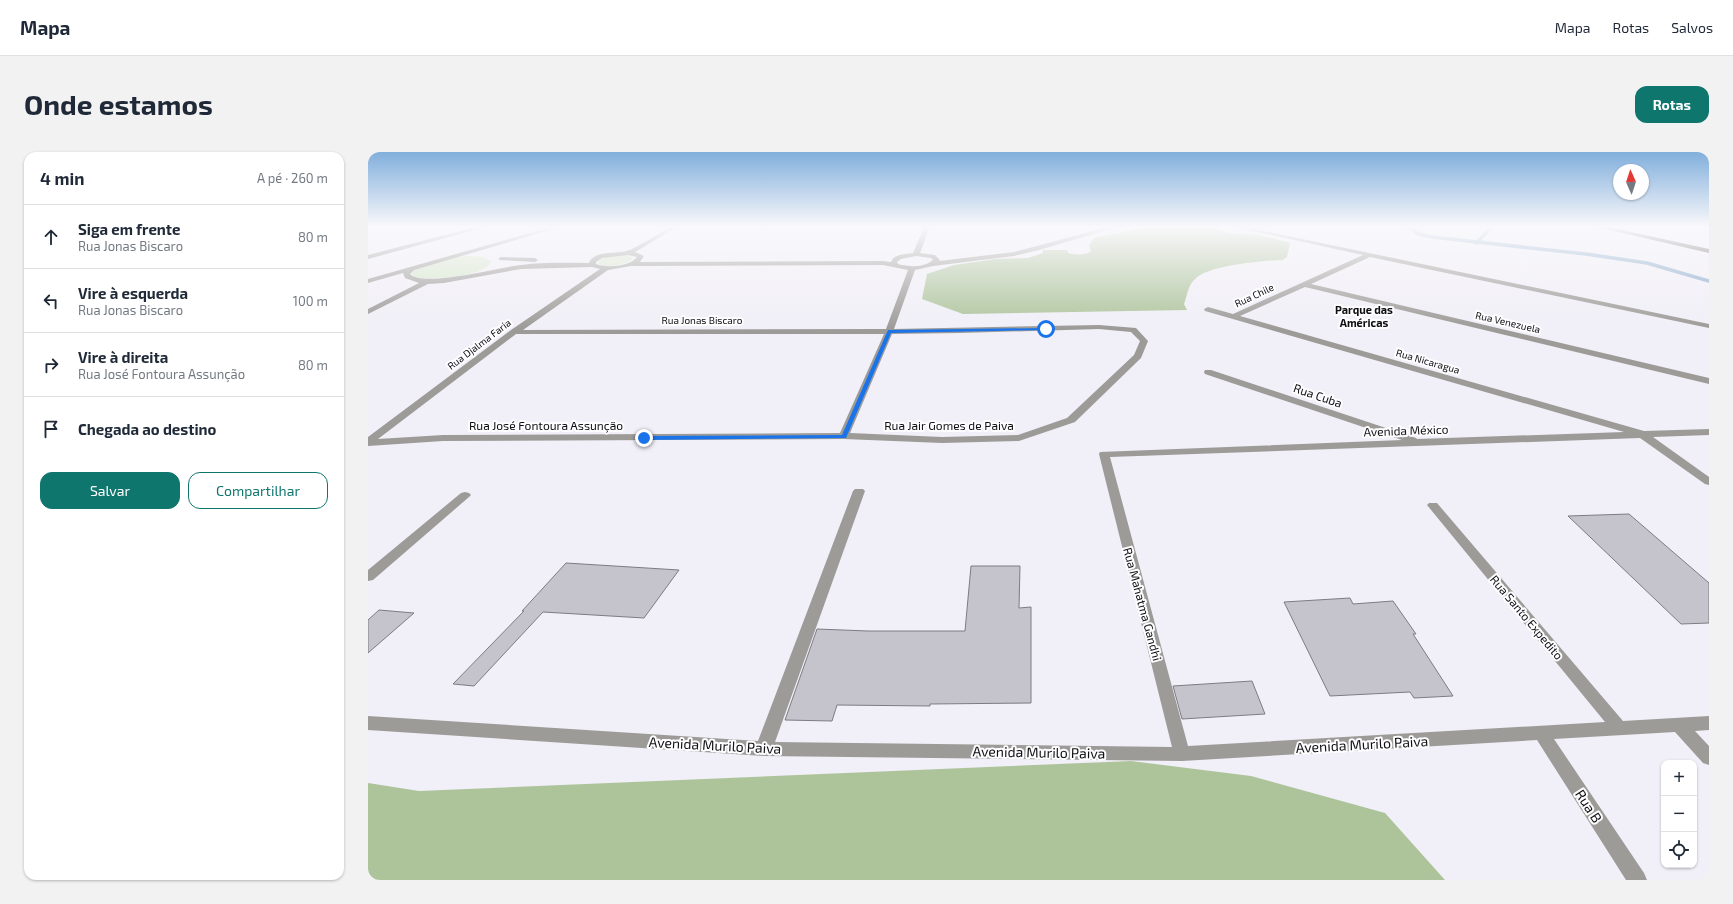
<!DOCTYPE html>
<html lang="pt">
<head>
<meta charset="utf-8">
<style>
	body { margin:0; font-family:"Exo 2",sans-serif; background:#f2f2f3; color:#1f2937 }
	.controls { position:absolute; right:12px; bottom:12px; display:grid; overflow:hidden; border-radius:8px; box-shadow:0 1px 3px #0004 }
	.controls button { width:36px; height:36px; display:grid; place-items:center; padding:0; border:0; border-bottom:1px solid #e0e1e3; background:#fff; color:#1f2937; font:20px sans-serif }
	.compass { position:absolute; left:1245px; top:12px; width:36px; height:36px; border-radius:50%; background:#fff; box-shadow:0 1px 3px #0004; rotate:357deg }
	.stop { position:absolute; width:12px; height:12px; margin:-9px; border:3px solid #1a73e8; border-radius:50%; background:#fff }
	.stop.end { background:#1a73e8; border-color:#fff; box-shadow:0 1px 4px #0008 }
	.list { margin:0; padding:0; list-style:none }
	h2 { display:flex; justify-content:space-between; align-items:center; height:52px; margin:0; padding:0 16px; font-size:17px }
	h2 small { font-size:13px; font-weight:400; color:#747a83 }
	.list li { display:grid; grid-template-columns:26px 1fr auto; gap:12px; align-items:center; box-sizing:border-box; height:64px; padding:0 16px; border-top:1px solid #e0e1e3 }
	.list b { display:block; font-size:15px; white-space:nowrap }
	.list p { margin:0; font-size:13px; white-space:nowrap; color:#747a83 }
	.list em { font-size:13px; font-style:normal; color:#747a83 }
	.actions { display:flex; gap:8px; padding:12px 16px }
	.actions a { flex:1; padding:9px 0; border:1px solid #0f766e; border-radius:12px; text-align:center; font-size:14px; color:#0f766e }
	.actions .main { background:#0f766e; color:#fff }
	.icon { flex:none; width:22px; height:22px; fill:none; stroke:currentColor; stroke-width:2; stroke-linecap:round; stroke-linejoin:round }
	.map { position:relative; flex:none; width:1341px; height:728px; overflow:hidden; border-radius:12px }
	header { display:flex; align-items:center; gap:24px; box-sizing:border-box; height:56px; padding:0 20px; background:#fff; border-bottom:1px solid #e0e1e3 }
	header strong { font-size:19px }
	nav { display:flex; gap:22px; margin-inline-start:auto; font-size:14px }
	.intro { display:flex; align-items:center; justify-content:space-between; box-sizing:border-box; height:96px; padding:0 24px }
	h1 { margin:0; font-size:28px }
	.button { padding:10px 18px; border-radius:12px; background:#0f766e; color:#fff; font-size:14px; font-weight:700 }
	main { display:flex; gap:24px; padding:0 24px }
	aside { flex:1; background:#fff; border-radius:12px; box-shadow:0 1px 3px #0004 }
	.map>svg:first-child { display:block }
	.green { fill:#d5e6c9 }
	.forest { fill:#adc49b }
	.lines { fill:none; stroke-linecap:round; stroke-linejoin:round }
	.stream { stroke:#86a8ca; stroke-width:3.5 }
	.building { fill:#c5c3cb; stroke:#7e7c83 }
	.minor { fill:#9d9b98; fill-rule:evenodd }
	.major { fill:#595551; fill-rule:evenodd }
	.route { fill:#1a73e8 }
	.labels { text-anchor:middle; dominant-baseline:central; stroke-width:4; stroke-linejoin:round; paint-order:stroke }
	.far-street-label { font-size:10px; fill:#0f0e11; stroke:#fefdff }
	.far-neighbourhood-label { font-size:11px; font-weight:bold; fill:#0f0e11; stroke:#fefdff }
	.street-label { font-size:12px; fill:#0f0e11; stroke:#fefdff }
	.near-street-label { font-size:14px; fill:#0f0e11; stroke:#fefdff }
</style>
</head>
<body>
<header>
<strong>Mapa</strong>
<nav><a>Mapa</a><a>Rotas</a><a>Salvos</a></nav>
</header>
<div class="intro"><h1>Onde estamos</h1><a class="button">Rotas</a></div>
<main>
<aside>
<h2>4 min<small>A pé · 260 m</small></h2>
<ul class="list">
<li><svg class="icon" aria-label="ahead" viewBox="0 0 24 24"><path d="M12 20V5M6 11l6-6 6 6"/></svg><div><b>Siga em frente</b><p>Rua Jonas Biscaro</p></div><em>80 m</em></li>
<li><svg class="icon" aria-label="left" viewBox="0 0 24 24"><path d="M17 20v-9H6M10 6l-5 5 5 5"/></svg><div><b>Vire à esquerda</b><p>Rua Jonas Biscaro</p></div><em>100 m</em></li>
<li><svg class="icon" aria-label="right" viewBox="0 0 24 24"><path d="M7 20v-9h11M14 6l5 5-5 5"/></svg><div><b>Vire à direita</b><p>Rua José Fontoura Assunção</p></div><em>80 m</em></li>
<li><svg class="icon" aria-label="arrive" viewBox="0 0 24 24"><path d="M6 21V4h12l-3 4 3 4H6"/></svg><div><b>Chegada ao destino</b></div></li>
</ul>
<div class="actions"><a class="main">Salvar</a><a>Compartilhar</a></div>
</aside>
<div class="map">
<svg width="1341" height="728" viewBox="0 0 1341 728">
	<rect width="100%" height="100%" fill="#f1eff7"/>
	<g class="green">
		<path d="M259,103L265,106C257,114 240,116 230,111L231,108L239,105Z"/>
		<path d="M100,104L114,105L123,109C117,125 68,127 52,126L47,125L43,121C50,111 88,105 100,104Z"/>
	</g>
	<g class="forest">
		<path d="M787,75H846L859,81L891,83L920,90L922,92L919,105L914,108C894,109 841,113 827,127C820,133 819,144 816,152L819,158L595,162L554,147L559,122L586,113L628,107L660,106L675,101V98H699L700,101C708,103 715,103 723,100L721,93L726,86L774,76Z"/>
		<path d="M763,609L883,624L1017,661L1077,728H0V631L51,639Z"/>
	</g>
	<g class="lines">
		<g class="stream">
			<path d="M1040,75L1051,82L1064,85L1218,102L1279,111L1341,129"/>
			<path d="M1108,91L1124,75"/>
		</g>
	</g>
	<g class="building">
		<path d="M1261,362L1341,431V471L1313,472L1200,364Z"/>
		<path d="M198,411L311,418L276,466L175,460L106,534L85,532L156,459H154Z"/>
		<path d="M603,414H652L651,456L663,455V551L562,552V554L469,553L464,569L417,568L449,477L500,479H597Z"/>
		<path d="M982,446L985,452L1025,449L1048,482H1045L1085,544L1046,546L1042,540L962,544L916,450Z"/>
		<path d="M11,458L46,461L0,501V468Z"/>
		<path d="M884,529L897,562L814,567L805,534Z"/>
	</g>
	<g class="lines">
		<g class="minor">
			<path d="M108,75H118L0,107V103Z"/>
			<path d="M183,75H192L46,118L42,122C55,136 132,115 153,113C176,110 199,111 221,111C226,98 248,102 258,99C268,97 291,81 302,75H309L267,100L276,104L272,110L515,109L523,110C526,102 537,102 545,101L556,75H562L552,101L567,103L572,108L571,109L646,100L740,75H749L671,98L646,104L565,114L547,118L526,177L731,173L768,176L780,189L773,206L707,270L651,289L574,291L476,287L75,289L0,294V285L143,178L232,117L224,115L153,117L76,131L60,132L0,162V157L51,131L37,126L35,121L0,131V127ZM260,103L269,105C261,115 239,116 228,112V110L234,106ZM548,104L563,106L565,108C555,116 542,115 530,112L529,110L533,107ZM515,113L540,118L518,177L155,178L240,118L263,114ZM731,177L763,180L772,189L766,203L699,266L650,283L574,285L482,281L524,182L592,181ZM148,182H516L472,281L75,283L10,287Z"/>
			<path d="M866,75H877L1341,172V176L1002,105L943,132L1341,226V232L937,135L872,164L1276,279L1341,277V283L1285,285L1341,325V333L1337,332L1272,286L742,305L820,594L1237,570L1059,353L1061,351H1069L1255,569L1341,564V578L1327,579L1341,594V613L1335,611L1307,580L1186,587L1276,721L1279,728H1258L1169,588L814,609L396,604L0,578V564L390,589L485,339L487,337H495L497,339L407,590L804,595L731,302L732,300L1034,288L837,222L836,220L837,218H843L1048,286L1049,287L1256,280L837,159L836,157L840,155L865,162L995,103Z"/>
			<path d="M133,105L167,106L170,108L167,110L131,108V106Z"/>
			<path d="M97,340L101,341L103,343L101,345L5,428L0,429V418L93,341Z"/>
		</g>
		<path class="major" d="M1229,75H1240L1341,97V101Z"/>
	</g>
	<linearGradient id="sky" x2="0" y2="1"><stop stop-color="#81afdc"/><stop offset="0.42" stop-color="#f9f8fb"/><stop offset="1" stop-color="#f9f8fb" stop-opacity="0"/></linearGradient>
	<rect width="1341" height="177" fill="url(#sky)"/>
	<path class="route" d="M678,176L680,178L523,181L478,286L276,288L274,286L276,284L474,283L520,178Z"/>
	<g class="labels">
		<g class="far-street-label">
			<text transform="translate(886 143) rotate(-25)">Rua Chile</text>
			<text x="334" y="168">Rua Jonas Biscaro</text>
			<text transform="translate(1140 170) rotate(13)">Rua Venezuela</text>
			<text transform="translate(111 192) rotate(-37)">Rua Djalma Faria</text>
			<text transform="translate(1060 209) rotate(16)">Rua Nicaragua</text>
		</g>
		<g class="far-neighbourhood-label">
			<text x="996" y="157">Parque das<tspan x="996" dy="13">Américas</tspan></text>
		</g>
		<g class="street-label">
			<text transform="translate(950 243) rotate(19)">Rua Cuba</text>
			<text x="178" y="273">Rua José Fontoura Assunção</text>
			<text x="581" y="273">Rua Jair Gomes de Paiva</text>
			<text transform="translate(1038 278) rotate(-2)">Avenida México</text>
			<text transform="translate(775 452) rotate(75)">Rua Mahatma Gandhi</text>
			<text transform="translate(1159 465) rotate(50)">Rua Santo Expedito</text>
		</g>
		<g class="near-street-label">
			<text transform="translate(994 592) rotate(-3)">Avenida Murilo Paiva</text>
			<text transform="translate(347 593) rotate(3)">Avenida Murilo Paiva</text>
			<text transform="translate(671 600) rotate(1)">Avenida Murilo Paiva</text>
			<text transform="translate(1221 654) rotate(57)">Rua B</text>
		</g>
	</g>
</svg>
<div class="controls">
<button>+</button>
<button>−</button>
<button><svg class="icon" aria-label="locate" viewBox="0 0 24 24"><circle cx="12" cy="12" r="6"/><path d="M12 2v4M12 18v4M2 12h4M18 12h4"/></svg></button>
</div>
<svg class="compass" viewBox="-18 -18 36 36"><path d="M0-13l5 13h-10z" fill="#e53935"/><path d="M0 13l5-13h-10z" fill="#747a83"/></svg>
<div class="stop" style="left:678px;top:177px"></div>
<div class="stop end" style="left:276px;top:286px"></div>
</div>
</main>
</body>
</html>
